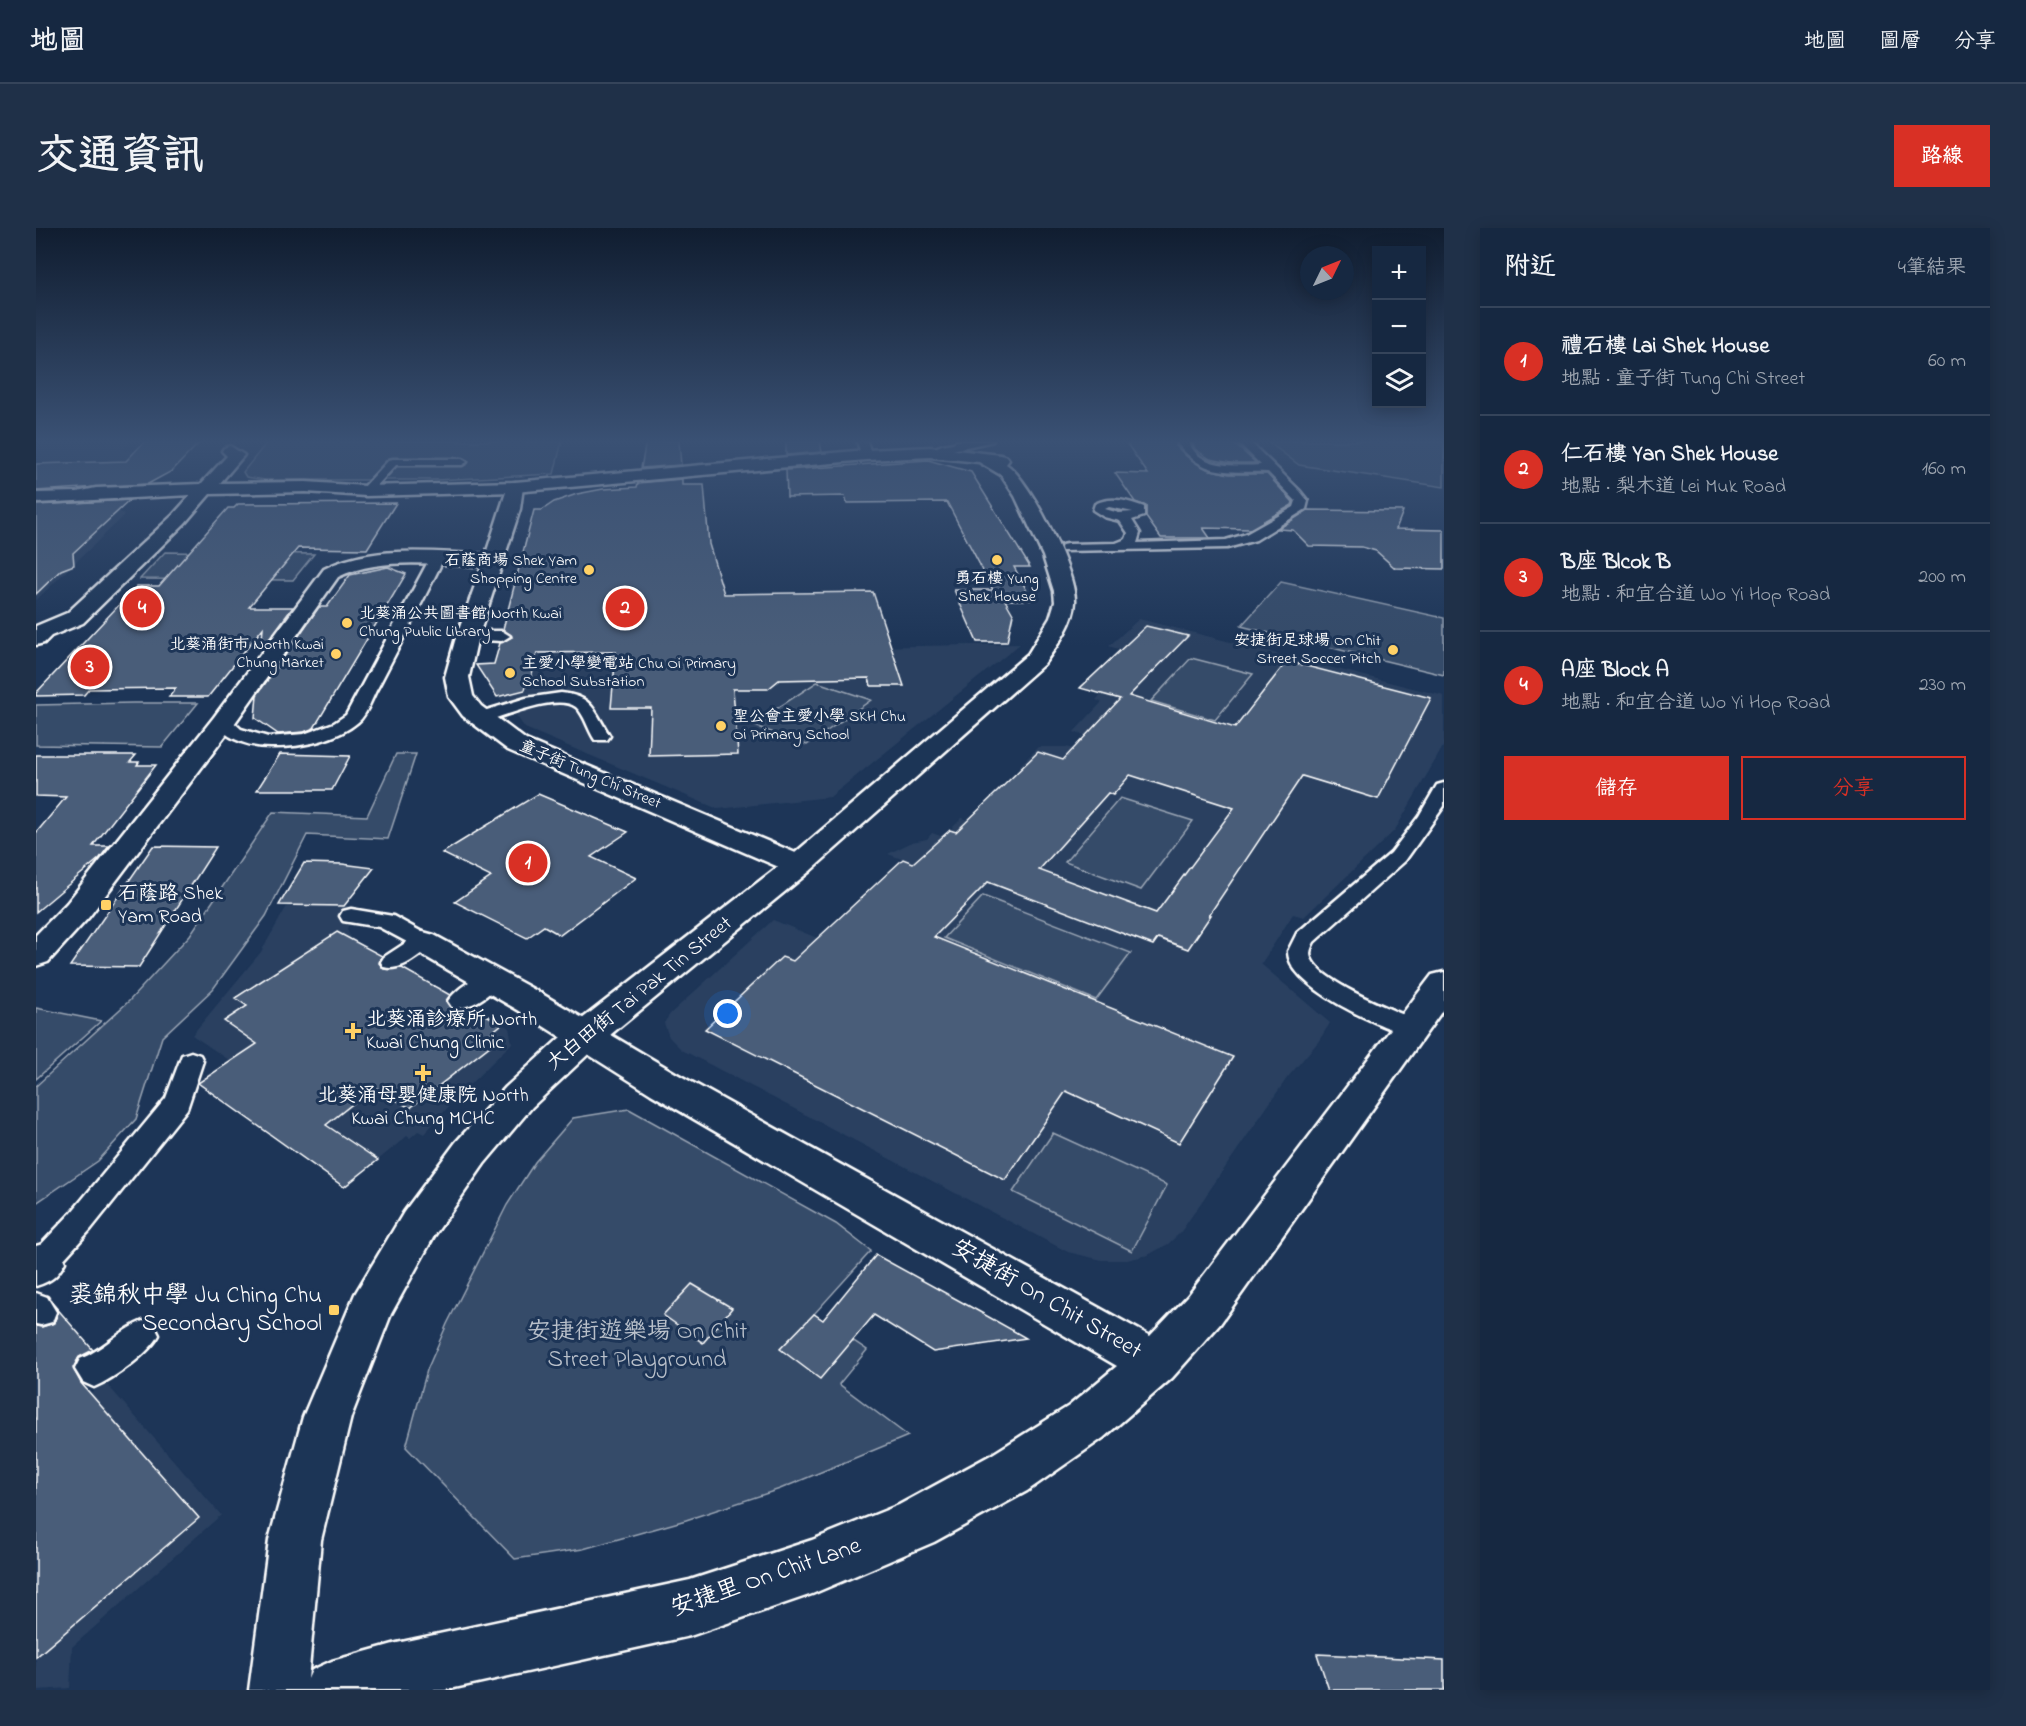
<!DOCTYPE html>
<html lang="zh-TW">
<head>
<meta charset="utf-8">
<style>
	body { margin:0; font-family:"Indie Flower","LXGW WenKai TC",sans-serif; background:#1f3048; color:#f1f3f6 }
	.controls { position:absolute; right:18px; top:18px; display:grid; overflow:hidden; border-radius:0px; box-shadow:0 3px 15px #0003 }
	.controls button { width:54px; height:54px; display:grid; place-items:center; padding:0; border:0; border-bottom:2px solid #35445a; background:#162841; color:#f1f3f6; font:30px sans-serif }
	.compass { position:absolute; left:1264px; top:18px; width:54px; height:54px; border-radius:50%; background:#162841; box-shadow:0 3px 15px #0003; rotate:47deg }
	.you { position:absolute; left:692px; top:786px; width:21px; height:21px; margin:-15px; border:4px solid #fff; border-radius:50%; background:#1a73e8; box-shadow:0 0 0 9px #1a73e833 }
	.badge { display:grid; place-items:center; width:39px; height:39px; border-radius:50%; background:#d93025; color:#fff; font-size:20px; font-weight:700 }
	.pin { position:absolute; translate:-50% -50%; border:3px solid #fff; box-shadow:0 2px 6px #0006 }
	.list { margin:0; padding:0; list-style:none }
	h2 { display:flex; justify-content:space-between; align-items:center; height:78px; margin:0; padding:0 24px; font-size:26px }
	h2 small { font-size:20px; font-weight:400; color:#9ea6b1 }
	.list li { display:grid; grid-template-columns:39px 1fr auto; gap:18px; align-items:center; box-sizing:border-box; height:108px; padding:0 24px; border-top:2px solid #35445a }
	.list b { display:block; font-size:22px; white-space:nowrap }
	.list p { margin:0; font-size:20px; white-space:nowrap; color:#9ea6b1 }
	.list em { font-size:20px; font-style:normal; color:#9ea6b1 }
	.actions { display:flex; gap:12px; padding:18px 24px }
	.actions a { flex:1; padding:14px 0; border:2px solid #d93025; border-radius:0px; text-align:center; font-size:21px; color:#d93025 }
	.actions .main { background:#d93025; color:#fff }
	.icon { flex:none; width:33px; height:33px; fill:none; stroke:currentColor; stroke-width:2; stroke-linecap:round; stroke-linejoin:round }
	.map { position:relative; flex:none; width:1408px; height:1462px; overflow:hidden; border-radius:0px }
	header { display:flex; align-items:center; gap:36px; box-sizing:border-box; height:84px; padding:0 30px; background:#162841; border-bottom:2px solid #35445a }
	header strong { font-size:28px }
	nav { display:flex; gap:33px; margin-inline-start:auto; font-size:21px }
	.intro { display:flex; align-items:center; justify-content:space-between; box-sizing:border-box; height:144px; padding:0 36px }
	h1 { margin:0; font-size:42px }
	.button { padding:15px 27px; border-radius:0px; background:#d93025; color:#fff; font-size:21px; font-weight:700 }
	main { display:flex; gap:36px; padding:0 36px }
	aside { flex:1; background:#162841; border-radius:0px; box-shadow:0 3px 15px #0003 }
	.map>svg:first-child { display:block }
	.built { fill:#2a4161 }
	.green { fill:#364b69; stroke:#9aa5b4; stroke-width:1.5 }
	.building { fill:#4a5d79; stroke:#fff; stroke-width:1.5; fill-rule:evenodd }
	.lines { fill:none; stroke-linecap:round; stroke-linejoin:round }
	.lane-casing { stroke:#fff; stroke-width:5 }
	.street-casing { stroke:#fff; stroke-width:5 }
	.secondary-casing { stroke:#fff; stroke-width:5 }
	.lane { fill:#1d3557; fill-rule:evenodd }
	.street { fill:#1d3557; fill-rule:evenodd }
	.secondary { fill:#1d3557; fill-rule:evenodd }
	.poi-dot { fill:#ffd166; stroke:#1d3557; stroke-width:2 }
	.labels { text-anchor:middle; dominant-baseline:central; stroke-width:6; stroke-linejoin:round; paint-order:stroke }
	.far-poi-label { font-size:16px; fill:#fff; stroke:#1d3557; text-anchor:end }
	.far-street-label { font-size:16px; fill:#fff; stroke:#1d3557 }
	.poi-label { font-size:20px; fill:#fff; stroke:#1d3557; text-anchor:start }
	.street-label { font-size:20px; fill:#fff; stroke:#1d3557 }
	.near-poi-label { font-size:24px; fill:#fff; stroke:#1d3557; text-anchor:end }
	.near-street-label { font-size:24px; fill:#fff; stroke:#1d3557 }
	.near-park-label { font-size:24px; fill:#b9c0ca; stroke:#1d3557 }
</style>
</head>
<body>
<header>
<strong>地圖</strong>
<nav><a>地圖</a><a>圖層</a><a>分享</a></nav>
</header>
<div class="intro"><h1>交通資訊</h1><a class="button">路線</a></div>
<main>
<div class="map">
<svg width="1408" height="1462" viewBox="0 0 1408 1462">
	<rect width="100%" height="100%" fill="#1d3557"/>
	<filter id="ink" filterUnits="userSpaceOnUse"><feTurbulence type="fractalNoise" baseFrequency=".0167" numOctaves="2"/><feDisplacementMap in="SourceGraphic" scale="12" xChannelSelector="R" yChannelSelector="G"/><feConvolveMatrix kernelMatrix="1 2 1 2 8 2 1 2 1" color-interpolation-filters="sRGB"/></filter>
	<g filter="url(#ink)">
		<g class="built">
			<path d="M95,213L86,223H100L109,213H165L136,243L115,252L67,257L90,232H81L0,253V216Z"/>
			<path d="M0,281H78L88,286L85,291L0,372Z"/>
			<path d="M1103,391L1408,468V517L1359,602L1268,689L1257,686L1225,736L1294,795L1282,814L1251,850L1144,1005L1132,1016L1112,1027L1091,1032H1066L1032,1024L646,822L633,809L628,795L634,786L737,692L781,710L866,631L852,626L876,614L891,611L896,605L907,609L926,590L932,592L987,539L984,537L1003,519H1030L1038,521L1052,508L1038,504L1066,474L1060,472L1066,466L1044,460L1085,422L1073,418Z"/>
			<path d="M984,416L794,569L682,581L489,500L480,487L497,480L483,471L467,475L452,455L471,436L474,426Z"/>
			<path d="M251,678H319L311,701L315,711L473,800L476,815L423,867L388,906L382,903L374,910L371,908L342,932L156,807L225,724Z"/>
			<path d="M18,1076L66,1132L42,1150L55,1165L69,1154L185,1287L36,1419L34,1460L0,1462V1088Z"/>
		</g>
		<g class="green">
			<path d="M232,213H526L518,246L400,252H229L210,249L207,244Z"/>
			<path d="M1231,213H1408V259L1263,237Z"/>
			<path d="M129,324L278,326L257,352L104,351Z"/>
			<path d="M1245,354L1408,390V447L1205,398Z"/>
			<path d="M1155,430L1217,446L1179,492L1115,473Z"/>
			<path d="M781,454L835,472L771,517L716,497Z"/>
			<path d="M97,475H162L126,519L0,517V477Z"/>
			<path d="M360,526H380L352,611L271,607L230,688L177,761L126,809L100,891L62,933L0,975V858L93,773L154,707L237,584L331,588Z"/>
			<path d="M1084,570L1157,593L1105,662L1029,634Z"/>
			<path d="M947,668L1095,725L1060,772L908,710Z"/>
			<path d="M0,780L65,793L0,851Z"/>
			<path d="M593,881L800,996L835,1023L778,1086L831,1122L803,1156L872,1208L744,1261L650,1292L547,1321L479,1331L370,1219L391,1142L411,1096L471,977L499,934L537,890Z"/>
			<path d="M1017,905L1131,957L1096,1023L977,964Z"/>
		</g>
		<g class="building">
			<path d="M109,213H165L136,243L112,256L0,263V236L90,233Z"/>
			<path d="M610,213H643L645,237L605,240Z"/>
			<path d="M750,213H784L786,224L750,227Z"/>
			<path d="M1089,213H1140V218L1150,228L1171,241L1193,246H1231L1257,274L1256,277L1214,301L1167,300L1174,310H1125L1110,289V278L1099,274L1079,245L1112,246Z"/>
			<path d="M1156,213H1195L1220,235H1195L1174,231L1159,221Z"/>
			<path d="M892,232L935,244L994,339H978L996,372H969L977,386L971,414H941L918,362H957L911,274L811,275L809,268L751,269L750,242Z"/>
			<path d="M646,251V257H668L673,316L688,366L837,364L868,458H835L833,450L743,452L732,461H697L702,526L613,528L615,480H575L580,424L501,425L494,454H491L489,462L461,469L440,437L458,436L464,415L476,409L467,401L498,282H506L518,274L541,266L567,261L601,259L602,255Z"/>
			<path d="M94,272L37,325L38,337L25,342L0,366V277Z"/>
			<path d="M360,275L331,321L262,320L213,379H257L225,422L227,400L172,469H133L140,460L53,461L48,467L0,468V465L101,358H123L192,280H198L202,276Z"/>
			<path d="M1272,282L1367,283L1360,301L1408,302V341L1359,340L1340,323L1326,319L1273,318L1257,302L1242,301Z"/>
			<path d="M352,339L370,346L278,500L268,504L242,506L219,490L221,467L283,379H291L314,347Z"/>
			<path d="M1110,398L1152,408L1093,468L1199,500L1251,433L1395,470L1342,571L1266,548L1173,687H1175L1152,721L1122,710L1117,717L952,654L898,709L1197,829L1143,915L1030,863L969,952L669,801L746,729L757,733L867,631L877,635L914,602L920,604L1002,524L1027,532L1084,471L1044,460ZM1094,547L1198,580L1120,685L1003,642L1072,565L1077,567Z"/>
			<path d="M244,526L314,528L296,562H221Z"/>
			<path d="M0,527H100L94,534H103L101,537H120L57,618H73L64,630L0,684V605L30,569L0,568Z"/>
			<path d="M502,566L592,604L555,629L600,650L524,707L508,698L491,710L419,674L455,649L406,625Z"/>
			<path d="M117,618L180,619L103,739L34,738Z"/>
			<path d="M268,635L306,636L338,640L308,678L243,677Z"/>
			<path d="M301,704L346,728L343,735L348,741L366,740L414,767L410,773L416,781L436,779L466,796L446,812L455,817L374,880L338,859L290,897L342,932L308,959L162,855L221,816L188,793L211,778L199,770Z"/>
			<path d="M840,1027L942,1083L990,1110L897,1124L838,1087L784,1151L744,1121L778,1086L787,1092Z"/>
			<path d="M656,1056L696,1080L667,1115L627,1087Z"/>
			<path d="M18,1077L57,1122L43,1129L37,1140L45,1155L163,1290L0,1429V1098L6,1099L18,1095L22,1085Z"/>
			<path d="M1281,1426L1408,1432V1462H1293Z"/>
		</g>
		<g class="lines">
			<defs>
				<g id="lane">
					<path d="M821,213H831L835,227L834,229H826Z"/>
					<path d="M927,213H957L894,227L889,224L906,217Z"/>
					<path d="M1143,213H1153C1160,241 1203,238 1225,237L1201,213H1213L1264,263L1272,273L1270,281L1220,312L1191,320L1026,323L1025,320L1026,317L1031,316L1080,315L1090,311L1092,305L1084,293L1068,289L1057,282L1059,276C1076,268 1091,273 1108,279V288L1096,292L1104,305L1101,315L1190,312L1210,306L1258,279L1260,273L1232,244C1193,243 1168,249 1142,216ZM1073,279L1097,284L1083,285L1069,281Z"/>
					<path d="M357,231H426L431,234L426,237H360L334,265H326V261L353,232Z"/>
					<path d="M400,328L407,332C386,375 364,417 342,459C336,469 331,487 322,494C301,512 266,519 239,519C217,520 192,513 178,494L181,490L187,489L193,490L205,501L232,509L268,506L298,495L310,487L393,332Z"/>
					<path d="M432,403H466L474,408L466,413L427,411L424,408L427,405Z"/>
					<path d="M525,465C557,468 558,483 574,508L571,512H559C552,502 549,487 540,479C521,464 465,490 444,495L438,494L436,490L438,486L490,470Z"/>
					<path d="M1408,555V578L1369,633L1278,714C1275,720 1272,726 1276,732C1288,756 1359,783 1385,794L1388,800L1385,806L1376,808C1346,800 1251,759 1252,723L1261,705L1355,625L1383,588L1401,557Z"/>
					<path d="M315,681L357,688L395,709L398,714L395,719C381,728 365,744 348,739L345,734L348,729L371,714L343,699L307,693L304,688L307,683Z"/>
					<path d="M454,744L462,747L465,752C457,766 432,783 416,779L412,773C420,761 440,748 454,744Z"/>
					<path d="M155,824L164,827L167,833L151,881L55,1001L17,1043L7,1046L0,1044V1022L35,985L130,870L146,827Z"/>
					<path d="M0,1065L11,1069L20,1084L16,1094L5,1097L0,1096Z"/>
					<path d="M107,1093L118,1097L123,1107C114,1125 77,1151 58,1159L47,1154L39,1141L44,1131C67,1122 84,1102 107,1093Z"/>
				</g>
				<g id="street">
					<path d="M920,213H938L926,221L921,219L918,216Z"/>
					<path d="M479,254L485,255L487,259L484,281L441,413L433,449L437,468L445,478L490,512L774,631L778,637L774,643L763,646L752,643L472,522L427,488L413,469L409,449L419,413L446,338C400,337 345,328 302,349L196,499L53,689L12,734L0,738V707L31,675L178,489L288,341C337,316 397,325 450,326L473,255Z"/>
					<path d="M387,704L398,707L506,766L641,846L1114,1108L1152,1068L1396,747L1408,744V780L1184,1096L1136,1150L1067,1210L991,1263L898,1314L776,1366L654,1408L409,1462H267L276,1442L296,1433L361,1415L654,1352L776,1312L863,1277L955,1227L1033,1178L1081,1138L615,866L482,782L376,721L371,714L376,707Z"/>
					<path d="M7,1016L22,1021L29,1034C21,1049 15,1053 0,1058V1018Z"/>
				</g>
				<path id="secondary" d="M194,218L208,227L184,255L270,254L330,258L479,254L830,222L894,219L965,227L971,229L973,232L970,236C994,251 1041,346 1039,374C1038,396 1020,419 1008,436L774,643L563,816L496,879L448,936L398,1008L355,1086L315,1189L285,1312L271,1462H213L233,1312L267,1189L319,1066L368,984L420,914L470,859L537,798L752,631L992,426L1014,390L1019,374L1018,363L1007,328L979,268L965,247L943,234L894,229L830,232L479,264L330,268L270,264L174,266L149,295L47,395L15,408L8,415L0,417V398L31,385L137,287L155,267L0,275V265L41,264L60,260L165,256L191,228L186,223L188,220Z"/>
			</defs>
			<use href="#lane" class="lane-casing"/>
			<use href="#street" class="street-casing"/>
			<use href="#secondary" class="secondary-casing"/>
			<use href="#lane" class="lane"/>
			<use href="#street" class="street"/>
			<use href="#secondary" class="secondary"/>
		</g>
	</g>
	<linearGradient id="sky" x2="0" y2="1"><stop stop-color="#101d30"/><stop offset="0.51" stop-color="#3a5174"/><stop offset="1" stop-color="#3a5174" stop-opacity="0"/></linearGradient>
	<rect width="1408" height="418" fill="url(#sky)"/>
	<g class="poi-dot">
		<circle cx="961" cy="332" r="6"/>
		<circle cx="553" cy="342" r="6"/>
		<circle cx="311" cy="395" r="6"/>
		<circle cx="1357" cy="422" r="6"/>
		<circle cx="300" cy="426" r="6"/>
		<circle cx="474" cy="445" r="6"/>
		<circle cx="685" cy="498" r="6"/>
		<rect x="64" y="671" width="12" height="12" rx="3"/>
		<path d="M314 794h6v6h6v6h-6v6h-6v-6h-6v-6h6z"/>
		<path d="M384 836h6v6h6v6h-6v6h-6v-6h-6v-6h6z"/>
		<rect x="292" y="1076" width="12" height="12" rx="3"/>
	</g>
	<g class="labels">
		<g class="far-poi-label">
			<text x="541" y="333">石蔭商場 Shek Yam<tspan x="541" dy="18">Shopping Centre</tspan></text>
			<text x="961" y="351" text-anchor="middle">勇石樓 Yung<tspan x="961" dy="18">Shek House</tspan></text>
			<text x="323" y="386" text-anchor="start">北葵涌公共圖書館 North Kwai<tspan x="323" dy="18">Chung Public Library</tspan></text>
			<text x="1345" y="413">安捷街足球場 On Chit<tspan x="1345" dy="18">Street Soccer Pitch</tspan></text>
			<text x="288" y="417">北葵涌街市 North Kwai<tspan x="288" dy="18">Chung Market</tspan></text>
			<text x="486" y="436" text-anchor="start">主愛小學變電站 Chu Oi Primary<tspan x="486" dy="18">School Substation</tspan></text>
			<text x="697" y="489" text-anchor="start">聖公會主愛小學 SKH Chu<tspan x="697" dy="18">Oi Primary School</tspan></text>
		</g>
		<g class="far-street-label">
			<text transform="translate(554 547) rotate(23)">童子街 Tung Chi Street</text>
		</g>
		<g class="poi-label">
			<text x="82" y="666">石蔭路 Shek<tspan x="82" dy="23">Yam Road</tspan></text>
			<text x="330" y="792">北葵涌診療所 North<tspan x="330" dy="23">Kwai Chung Clinic</tspan></text>
			<text x="387" y="868" text-anchor="middle">北葵涌母嬰健康院 North<tspan x="387" dy="23">Kwai Chung MCHC</tspan></text>
		</g>
		<g class="street-label">
			<text transform="translate(604 766) rotate(-39)">大白田街 Tai Pak Tin Street</text>
		</g>
		<g class="near-poi-label">
			<text x="286" y="1068">裘錦秋中學 Ju Ching Chu<tspan x="286" dy="28">Secondary School</tspan></text>
		</g>
		<g class="near-street-label">
			<text transform="translate(1010 1072) rotate(30)">安捷街 On Chit Street</text>
			<text transform="translate(730 1350) rotate(-19)">安捷里 On Chit Lane</text>
		</g>
		<g class="near-park-label">
			<text x="601" y="1104">安捷街遊樂場 On Chit<tspan x="601" dy="28">Street Playground</tspan></text>
		</g>
	</g>
</svg>
<div class="controls">
<button>+</button>
<button>−</button>
<button><svg class="icon" aria-label="layers" viewBox="0 0 24 24"><path d="M12 4l9 5-9 5-9-5zM3 14l9 5 9-5"/></svg></button>
</div>
<svg class="compass" viewBox="-18 -18 36 36"><path d="M0-13l5 13h-10z" fill="#e53935"/><path d="M0 13l5-13h-10z" fill="#9ea6b1"/></svg>
<div class="you"></div>
<div class="pin badge" style="left:492px;top:635px">1</div>
<div class="pin badge" style="left:589px;top:380px">2</div>
<div class="pin badge" style="left:54px;top:439px">3</div>
<div class="pin badge" style="left:106px;top:380px">4</div>
</div>
<aside>
<h2>附近<small>4筆結果</small></h2>
<ul class="list">
<li><span class="badge">1</span><div><b>禮石樓 Lai Shek House</b><p>地點 · 童子街 Tung Chi Street</p></div><em>60 m</em></li>
<li><span class="badge">2</span><div><b>仁石樓 Yan Shek House</b><p>地點 · 梨木道 Lei Muk Road</p></div><em>160 m</em></li>
<li><span class="badge">3</span><div><b>B座 Blcok B</b><p>地點 · 和宜合道 Wo Yi Hop Road</p></div><em>200 m</em></li>
<li><span class="badge">4</span><div><b>A座 Block A</b><p>地點 · 和宜合道 Wo Yi Hop Road</p></div><em>230 m</em></li>
</ul>
<div class="actions"><a class="main">儲存</a><a>分享</a></div>
</aside>
</main>
</body>
</html>
